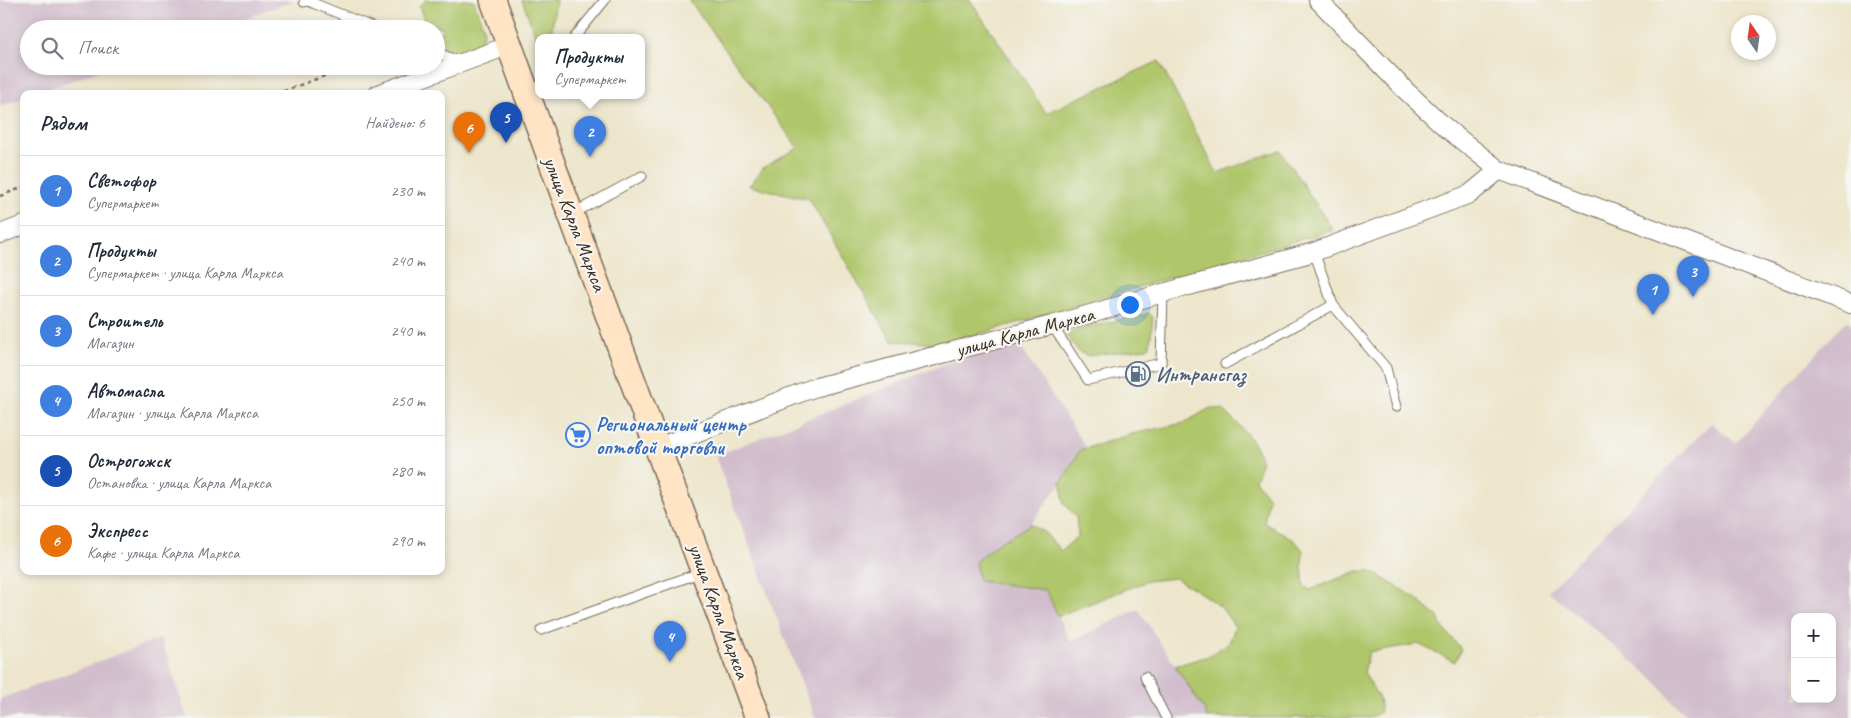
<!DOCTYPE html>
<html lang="ru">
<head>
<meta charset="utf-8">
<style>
	body { margin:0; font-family:Caveat,sans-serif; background:#f6f6f7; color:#1f2937 }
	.controls { position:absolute; right:15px; bottom:15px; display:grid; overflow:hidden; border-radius:10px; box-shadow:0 2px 8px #0003 }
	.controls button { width:45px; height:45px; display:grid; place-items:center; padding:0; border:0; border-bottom:1px solid #e0e1e3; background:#fff; color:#1f2937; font:25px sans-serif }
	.compass { position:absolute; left:1731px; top:15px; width:45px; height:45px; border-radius:50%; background:#fff; box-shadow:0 2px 8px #0003; rotate:347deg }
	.you { position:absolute; left:1129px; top:304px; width:18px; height:18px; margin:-12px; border:4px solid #fff; border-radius:50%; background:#1a73e8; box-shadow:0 0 0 8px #1a73e833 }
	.badge { display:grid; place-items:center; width:32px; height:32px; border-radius:50%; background:#1f6fb2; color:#fff; font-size:16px; font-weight:700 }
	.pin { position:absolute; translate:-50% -41px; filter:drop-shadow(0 1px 2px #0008) }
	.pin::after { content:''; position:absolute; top:26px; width:18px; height:15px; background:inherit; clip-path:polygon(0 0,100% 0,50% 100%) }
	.popup { position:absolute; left:535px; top:34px; width:110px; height:65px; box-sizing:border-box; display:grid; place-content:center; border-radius:10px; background:#fff; filter:drop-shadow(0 1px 4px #0005); font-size:16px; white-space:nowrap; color:#747a83 }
	.popup b { font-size:19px; color:#1f2937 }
	.popup::after { content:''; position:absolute; left:50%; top:100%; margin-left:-10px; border:10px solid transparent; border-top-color:#fff }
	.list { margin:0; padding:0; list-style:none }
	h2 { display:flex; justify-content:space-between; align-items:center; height:65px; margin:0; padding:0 20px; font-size:21px }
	h2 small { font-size:16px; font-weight:400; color:#747a83 }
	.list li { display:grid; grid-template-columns:32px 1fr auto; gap:15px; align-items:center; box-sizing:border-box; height:70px; padding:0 20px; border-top:1px solid #e0e1e3 }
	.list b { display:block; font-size:19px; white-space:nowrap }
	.list p { margin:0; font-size:16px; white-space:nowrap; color:#747a83 }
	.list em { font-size:16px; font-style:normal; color:#747a83 }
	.icon { flex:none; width:28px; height:28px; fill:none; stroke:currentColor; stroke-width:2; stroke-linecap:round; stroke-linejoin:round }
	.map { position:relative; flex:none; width:1851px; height:718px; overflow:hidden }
	.search { position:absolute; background:#fff; box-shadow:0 2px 8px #0003; left:20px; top:20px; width:425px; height:55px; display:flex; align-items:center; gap:12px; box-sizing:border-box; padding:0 18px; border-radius:28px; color:#747a83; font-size:19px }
	.panel { position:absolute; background:#fff; box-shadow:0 2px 8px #0003; left:20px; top:90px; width:425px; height:485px; border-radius:10px }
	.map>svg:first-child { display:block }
	.industrial { fill:#d1bdcc; fill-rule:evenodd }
	.green { fill:#afc66b; stroke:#757844 }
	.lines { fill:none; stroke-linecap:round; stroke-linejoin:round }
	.service-casing { stroke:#796c5b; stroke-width:11 }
	.minor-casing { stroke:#796c5b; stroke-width:20 }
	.secondary-casing { stroke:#796c5b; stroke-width:28 }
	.path { stroke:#796c5b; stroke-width:2.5; stroke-dasharray:4 4; stroke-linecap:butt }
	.service { stroke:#fff; stroke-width:9 }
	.minor { stroke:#fff; stroke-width:18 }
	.secondary { stroke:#ffe4c6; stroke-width:25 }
	.labels { text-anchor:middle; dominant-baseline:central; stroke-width:4.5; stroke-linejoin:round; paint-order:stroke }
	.street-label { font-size:20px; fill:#3b2a1e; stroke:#f6f6f2 }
	.service-label { font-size:20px; font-weight:bold; fill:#4e5e75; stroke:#f6f6f2; text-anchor:start }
	.shop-label { font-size:20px; font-weight:bold; fill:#366cbe; stroke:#f6f6f2; text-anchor:start }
</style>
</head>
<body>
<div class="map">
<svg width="1851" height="718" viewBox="0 0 1851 718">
	<rect width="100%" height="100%" fill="#f6f6f2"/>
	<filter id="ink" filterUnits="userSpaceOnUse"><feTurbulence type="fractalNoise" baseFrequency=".02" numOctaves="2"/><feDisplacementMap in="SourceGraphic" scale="10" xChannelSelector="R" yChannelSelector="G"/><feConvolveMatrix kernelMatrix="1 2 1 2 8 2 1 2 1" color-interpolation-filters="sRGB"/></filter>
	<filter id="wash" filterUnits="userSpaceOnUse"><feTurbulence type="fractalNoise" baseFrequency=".0096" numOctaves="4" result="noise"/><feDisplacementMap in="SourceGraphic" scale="20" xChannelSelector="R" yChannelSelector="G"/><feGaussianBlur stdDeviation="1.12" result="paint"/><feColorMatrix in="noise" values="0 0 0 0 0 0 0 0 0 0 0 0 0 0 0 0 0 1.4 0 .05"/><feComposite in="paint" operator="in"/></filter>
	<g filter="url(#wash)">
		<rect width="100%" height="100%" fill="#ede6cc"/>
		<g class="industrial">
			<path d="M0,0H295L216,29H29V66H111L35,94H24V98L0,106Z"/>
			<path d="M1846,321L1851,323V718H1688L1651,677L1548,591L1711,423L1736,443ZM1795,617H1832V699H1795Z"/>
			<path d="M1020,346L1086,448L1080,450L1061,483L1031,524L994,546L1046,590L1070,642L1138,609L1205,711L1207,718H815L715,456L950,362Z"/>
			<path d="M161,638L187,718H0V699Z"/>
		</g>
		<g class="green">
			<path d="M425,0H474L484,30L479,50L462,59L436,49V34L443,31L442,28L425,22L419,6Z"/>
			<path d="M522,0H556L551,37L539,38V45Z"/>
			<path d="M689,0H970L1046,113L1159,61L1217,173L1280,150L1333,230L945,344L892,341L809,199L749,186L764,167L798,148Z"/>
			<path d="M1149,313L1153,317L1150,346L1147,348L1088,356L1079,352L1067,336L1072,331Z"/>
			<path d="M1210,408L1223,409C1239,425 1255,440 1262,461L1255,480L1269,498L1264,523C1280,533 1291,534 1303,550L1302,566L1304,586L1310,590L1357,571H1371L1414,597L1438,617L1441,625L1461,649L1455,662L1418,644L1369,652L1364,673L1379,698L1381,712L1370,718H1207L1205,711L1175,666L1208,656L1229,643L1235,627L1221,607L1196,590L1175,578L1148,581L1058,616L1046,590L979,581L975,562L994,546L1031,524L1046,534L1061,551L1078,536L1076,517L1064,503L1061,483L1080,450L1132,434L1184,423Z"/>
		</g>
	</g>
	<g filter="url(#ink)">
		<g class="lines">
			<defs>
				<g id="service">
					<path d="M304,2L308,1L377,29"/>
					<path d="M574,38L605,0"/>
					<path d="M436,52L460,62"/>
					<path d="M572,214L642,176"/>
					<path d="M1314,252L1333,305L1386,368L1396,407"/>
					<path d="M1052,325L1088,380L1161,363L1163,293"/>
					<path d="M1225,364L1333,305"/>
					<path d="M541,630L702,572"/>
					<path d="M1145,677L1166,718"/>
				</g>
				<g id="minor">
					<path d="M1318,0L1404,89L1446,128L1499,170L1851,304"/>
					<path d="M378,94L510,45"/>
					<path d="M0,234L24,225"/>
					<path d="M659,447L813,388L1052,325L1163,293L1314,252L1470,194L1499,170"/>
				</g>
				<path id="secondary" d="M493,0L560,185L758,718"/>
			</defs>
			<use href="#service" class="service-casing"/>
			<use href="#minor" class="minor-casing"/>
			<use href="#secondary" class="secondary-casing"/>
			<g class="path">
				<path d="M276,94L351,66"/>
				<path d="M0,196L24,187"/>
			</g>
			<use href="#service" class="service"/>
			<use href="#minor" class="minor"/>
			<use href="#secondary" class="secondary"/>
		</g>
	</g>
	<defs>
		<symbol id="fuel-ring" viewBox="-11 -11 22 22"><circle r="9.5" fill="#f6f6f2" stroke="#5c6f8a" stroke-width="1.5"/><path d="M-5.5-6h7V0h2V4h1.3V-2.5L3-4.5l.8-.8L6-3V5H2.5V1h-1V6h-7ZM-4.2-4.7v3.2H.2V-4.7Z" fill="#5c6f8a"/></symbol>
		<symbol id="supermarket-ring" viewBox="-11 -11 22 22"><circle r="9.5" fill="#f6f6f2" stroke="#3f7fe0" stroke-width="1.5"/><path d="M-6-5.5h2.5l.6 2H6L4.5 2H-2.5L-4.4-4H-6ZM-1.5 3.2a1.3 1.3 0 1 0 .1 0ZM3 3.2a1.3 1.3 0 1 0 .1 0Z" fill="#3f7fe0"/></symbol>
	</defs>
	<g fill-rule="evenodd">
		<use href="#fuel-ring" x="1124" y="360" width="28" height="28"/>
		<use href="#supermarket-ring" x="564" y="421" width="28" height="28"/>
	</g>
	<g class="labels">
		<g class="street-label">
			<text transform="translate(575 224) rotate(69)">улица Карла Маркса</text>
			<text transform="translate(1025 332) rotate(-15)">улица Карла Маркса</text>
			<text transform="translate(719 611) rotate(70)">улица Карла Маркса</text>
		</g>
		<g class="service-label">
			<text x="1156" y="374">Интрансгаз</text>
		</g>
		<g class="shop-label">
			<text x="596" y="424">Региональный центр<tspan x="596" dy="23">оптовой торговли</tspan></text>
		</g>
	</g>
</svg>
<div class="controls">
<button>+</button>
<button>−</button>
</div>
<svg class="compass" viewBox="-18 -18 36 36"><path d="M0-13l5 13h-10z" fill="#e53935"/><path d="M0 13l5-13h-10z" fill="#747a83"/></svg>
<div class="you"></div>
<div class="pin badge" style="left:1653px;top:315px;background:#3f7fe0">1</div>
<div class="pin badge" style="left:590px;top:157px;background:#3f7fe0">2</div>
<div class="popup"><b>Продукты</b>Супермаркет</div>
<div class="pin badge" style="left:1693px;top:297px;background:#3f7fe0">3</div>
<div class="pin badge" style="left:670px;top:662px;background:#3f7fe0">4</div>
<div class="pin badge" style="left:506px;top:143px;background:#1a4fb4">5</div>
<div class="pin badge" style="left:469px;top:153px;background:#e8710a">6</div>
<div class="search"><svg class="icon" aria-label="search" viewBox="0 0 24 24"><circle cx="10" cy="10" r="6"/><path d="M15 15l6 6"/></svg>Поиск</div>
<section class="panel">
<h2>Рядом<small>Найдено: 6</small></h2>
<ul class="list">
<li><span class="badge" style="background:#3f7fe0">1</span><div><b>Светофор</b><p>Супермаркет</p></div><em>230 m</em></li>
<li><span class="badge" style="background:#3f7fe0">2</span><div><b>Продукты</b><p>Супермаркет · улица Карла Маркса</p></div><em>240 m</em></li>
<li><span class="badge" style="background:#3f7fe0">3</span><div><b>Строитель</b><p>Магазин</p></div><em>240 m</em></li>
<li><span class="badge" style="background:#3f7fe0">4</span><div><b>Автомасла</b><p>Магазин · улица Карла Маркса</p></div><em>250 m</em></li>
<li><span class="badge" style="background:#1a4fb4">5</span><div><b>Острогожск</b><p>Остановка · улица Карла Маркса</p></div><em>280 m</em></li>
<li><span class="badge" style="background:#e8710a">6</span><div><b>Экспресс</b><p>Кафе · улица Карла Маркса</p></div><em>290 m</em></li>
</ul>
</section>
</div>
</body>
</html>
